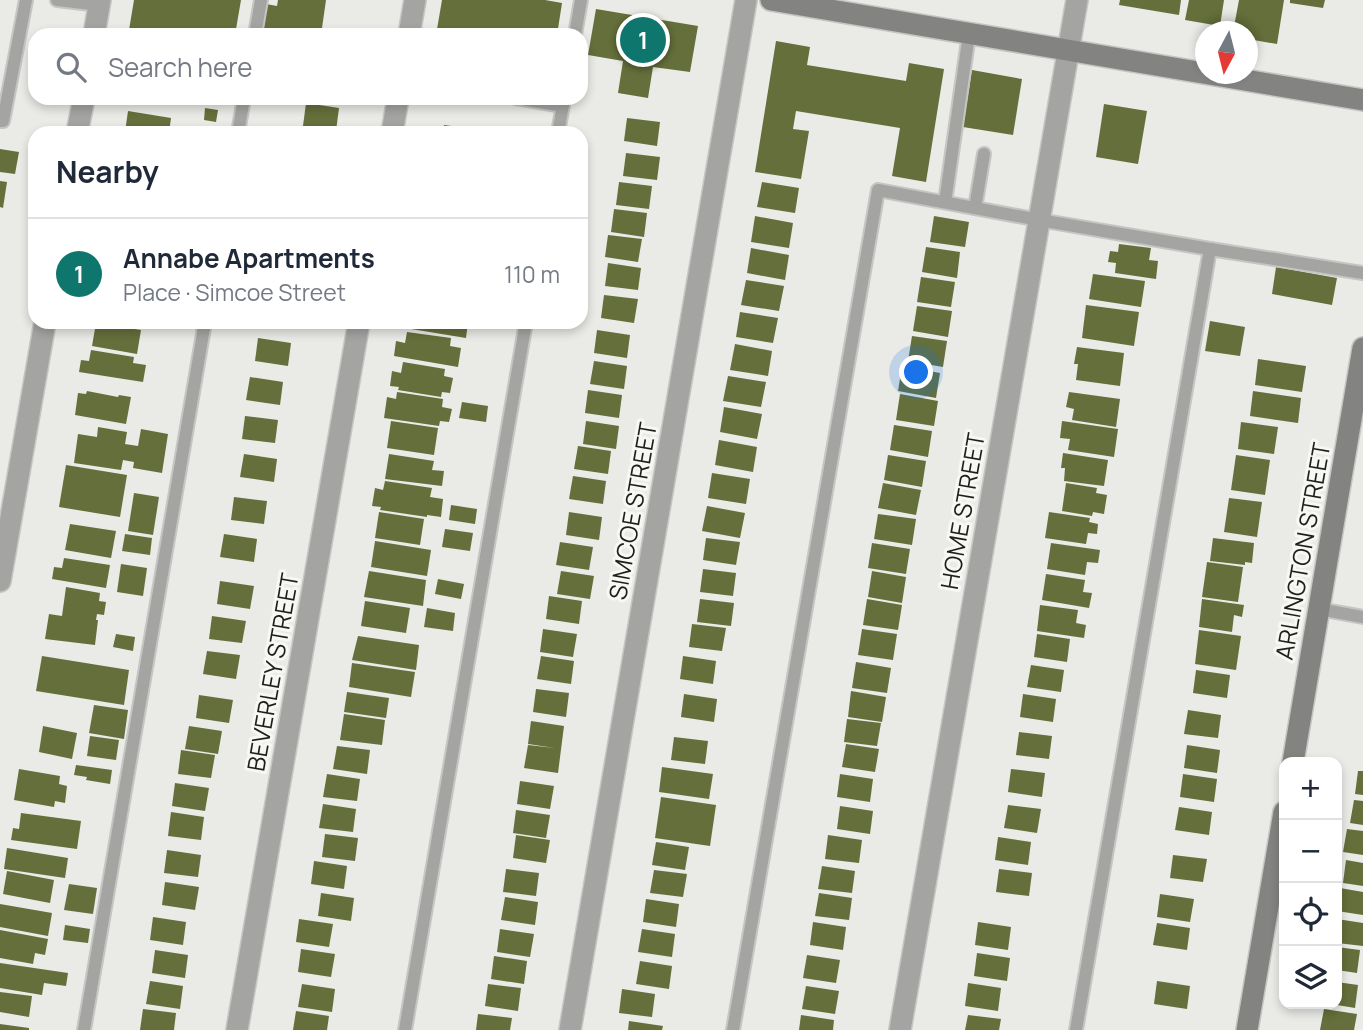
<!DOCTYPE html>
<html lang="en">
<head>
<meta charset="utf-8">
<style>
	body { margin:0; font-family:Manrope,sans-serif; background:#f6f6f7; color:#1f2937 }
	.controls { position:absolute; right:21px; bottom:21px; display:grid; overflow:hidden; border-radius:14px; box-shadow:0 4px 10px #0003 }
	.controls button { width:63px; height:63px; display:grid; place-items:center; padding:0; border:0; border-bottom:2px solid #e0e1e3; background:#fff; color:#1f2937; font:35px sans-serif }
	.compass { position:absolute; left:1195px; top:21px; width:63px; height:63px; border-radius:50%; background:#fff; box-shadow:0 4px 10px #0003; rotate:187deg }
	.you { position:absolute; left:917px; top:373px; width:24px; height:24px; margin:-18px; border:5px solid #fff; border-radius:50%; background:#1a73e8; box-shadow:0 0 0 10px #1a73e833 }
	.badge { display:grid; place-items:center; width:46px; height:46px; border-radius:50%; background:#0f766e; color:#fff; font-size:23px; font-weight:700 }
	.pin { position:absolute; translate:-50% -50%; border:4px solid #fff; box-shadow:0 2px 7px #0006 }
	.list { margin:0; padding:0; list-style:none }
	h2 { display:flex; justify-content:space-between; align-items:center; height:91px; margin:0; padding:0 28px; font-size:30px }
	h2 small { font-size:23px; font-weight:400; color:#747a83 }
	.list li { display:grid; grid-template-columns:46px 1fr auto; gap:21px; align-items:center; box-sizing:border-box; height:112px; padding:0 28px; border-top:2px solid #e0e1e3 }
	.list b { display:block; font-size:26px; white-space:nowrap }
	.list p { margin:0; font-size:23px; white-space:nowrap; color:#747a83 }
	.list em { font-size:23px; font-style:normal; color:#747a83 }
	.icon { flex:none; width:38px; height:38px; fill:none; stroke:currentColor; stroke-width:2; stroke-linecap:round; stroke-linejoin:round }
	.map { position:relative; flex:none; width:1363px; height:1030px; overflow:hidden }
	.search { position:absolute; background:#fff; box-shadow:0 4px 10px #0003; left:28px; top:28px; width:560px; height:77px; display:flex; align-items:center; gap:18px; box-sizing:border-box; padding:0 24px; border-radius:21px; color:#747a83; font-size:26px }
	.panel { position:absolute; background:#fff; box-shadow:0 4px 10px #0003; left:28px; top:126px; width:560px; height:203px; border-radius:21px }
	.map>svg:first-child { display:block }
	.building { fill:#646f3b }
	.lines { fill:none; stroke-linecap:round; stroke-linejoin:round }
	.lane-casing { stroke:#c5c6c3; stroke-width:16 }
	.street-casing { stroke:#c5c6c3; stroke-width:24 }
	.secondary-casing { stroke:#c5c6c3; stroke-width:24 }
	.lane { stroke:#a4a5a3; stroke-width:12 }
	.street { stroke:#a4a5a3; stroke-width:21 }
	.secondary { stroke:#838381; stroke-width:21 }
	.labels { text-anchor:middle; dominant-baseline:central; stroke-width:6; stroke-linejoin:round; paint-order:stroke }
	.street-label { font-size:24px; fill:#1e1e1d; stroke:#f7f8f4 }
</style>
</head>
<body>
<div class="map">
<svg width="1363" height="1030" viewBox="0 0 1363 1030">
	<rect width="100%" height="100%" fill="#eaebe7"/>
	<g class="building">
		<path d="M134,0H241L235,35H156L129,30Z"/>
		<path d="M278,0H326L321,35H261L266,4L277,6Z"/>
		<path d="M442,0H545L562,3L557,35H436Z"/>
		<path d="M1120,0H1181L1179,15L1119,5Z"/>
		<path d="M1189,0H1224L1220,26L1185,20Z"/>
		<path d="M1239,0H1284L1277,44L1248,39V32H1233Z"/>
		<path d="M1290,0H1325L1323,8L1290,3Z"/>
		<path d="M596,9L698,26L690,72L653,67L648,98L618,93L623,61L588,55Z"/>
		<path d="M776,41L810,47L807,65L906,81L909,63L944,69L926,182L892,176L900,128L796,111L793,129L809,131L801,179L755,172Z"/>
		<path d="M972,70L1022,79L1013,135L963,127Z"/>
		<path d="M306,103L339,108L336,131L303,126Z"/>
		<path d="M1104,104L1147,111L1138,164L1096,157Z"/>
		<path d="M205,108L218,110L216,122L204,120Z"/>
		<path d="M128,111L171,118L169,133L125,132Z"/>
		<path d="M627,118L660,122L657,146L624,141Z"/>
		<path d="M444,125L487,131V133H443Z"/>
		<path d="M0,149L19,152L15,174L0,172Z"/>
		<path d="M626,153L660,157L657,180L623,176Z"/>
		<path d="M0,181L7,182L3,208L0,207Z"/>
		<path d="M619,182L652,186L649,209L616,205Z"/>
		<path d="M762,182L799,188L795,213L757,207Z"/>
		<path d="M614,209L647,213L644,237L611,232Z"/>
		<path d="M755,216L793,223L789,248L751,242Z"/>
		<path d="M934,216L969,222L965,247L930,242Z"/>
		<path d="M608,235L642,239L638,262L605,257Z"/>
		<path d="M1119,244L1151,248L1149,260L1158,261L1156,279L1115,273L1116,263L1108,262L1110,251L1118,252Z"/>
		<path d="M926,247L960,252L957,278L922,272Z"/>
		<path d="M751,248L789,255L785,280L747,273Z"/>
		<path d="M608,263L641,268L638,290L605,286Z"/>
		<path d="M1276,267L1337,278L1332,305L1272,294Z"/>
		<path d="M1093,274L1145,281L1141,307L1089,299Z"/>
		<path d="M921,277L955,282L951,307L917,302Z"/>
		<path d="M746,280L784,286L779,311L741,305Z"/>
		<path d="M604,295L638,299L634,323L601,318Z"/>
		<path d="M1086,305L1139,312L1134,346L1082,338Z"/>
		<path d="M917,306L952,311L948,337L913,331Z"/>
		<path d="M740,312L778,318L773,343L736,337Z"/>
		<path d="M1210,321L1245,327L1240,356L1205,351Z"/>
		<path d="M400,322H468L466,338L399,327Z"/>
		<path d="M96,323L141,330L137,354L92,346Z"/>
		<path d="M597,330L630,335L627,358L594,353Z"/>
		<path d="M407,332L451,338L450,346L461,348L458,367L394,356L396,341L405,343Z"/>
		<path d="M912,336L947,341L943,367L908,361Z"/>
		<path d="M258,338L291,343L288,366L255,361Z"/>
		<path d="M735,344L772,351L768,376L730,370Z"/>
		<path d="M1077,347L1124,353L1120,386L1076,380L1078,364H1074Z"/>
		<path d="M91,350L134,357L133,363L146,365L143,382L79,372L81,360L89,361Z"/>
		<path d="M1258,359L1306,366L1302,392L1255,385Z"/>
		<path d="M594,361L627,366L624,389L590,384Z"/>
		<path d="M403,362L445,369L444,376L453,378L450,393L442,392L441,397L398,390L399,387L390,386L392,371L401,373Z"/>
		<path d="M902,366L940,373L936,398L898,391Z"/>
		<path d="M728,376L766,382L761,407L723,401Z"/>
		<path d="M250,377L283,382L280,405L246,400Z"/>
		<path d="M588,390L622,395L619,418L585,413Z"/>
		<path d="M87,391L118,397L119,395L131,397L126,424L75,415L78,393L86,394Z"/>
		<path d="M1253,391L1301,398L1298,423L1250,416Z"/>
		<path d="M397,392L443,399L442,407L452,409L449,422L440,421L439,426L384,418L387,397L396,399Z"/>
		<path d="M1069,392L1120,399L1116,427L1072,420L1074,409L1066,407Z"/>
		<path d="M900,394L938,401L934,426L896,420Z"/>
		<path d="M462,402L488,406L486,422L459,418Z"/>
		<path d="M724,407L762,414L757,439L720,432Z"/>
		<path d="M245,416L278,420L275,443L242,439Z"/>
		<path d="M391,421L438,428L434,455L387,448Z"/>
		<path d="M586,421L619,426L616,449L583,444Z"/>
		<path d="M1062,421L1118,429L1114,457L1068,450L1070,439L1060,438Z"/>
		<path d="M1241,422L1278,427L1274,454L1238,449Z"/>
		<path d="M894,425L932,431L928,457L890,450Z"/>
		<path d="M98,427L127,432L125,444L138,446L141,429L168,434L162,473L133,468L134,462L123,460L121,470L74,463L78,434L97,437Z"/>
		<path d="M719,440L757,447L753,472L715,465Z"/>
		<path d="M578,446L611,451L608,474L574,469Z"/>
		<path d="M1063,453L1108,460L1104,486L1064,481L1065,468H1061Z"/>
		<path d="M244,454L277,459L274,482L240,477Z"/>
		<path d="M389,454L434,461L432,470L444,471L442,486L385,479Z"/>
		<path d="M888,455L926,461L922,487L884,480Z"/>
		<path d="M1236,455L1270,460L1265,495L1231,490Z"/>
		<path d="M66,465L127,475L120,517L59,507Z"/>
		<path d="M712,473L750,479L746,504L708,498Z"/>
		<path d="M573,476L606,481L603,504L569,499Z"/>
		<path d="M385,481L432,488L430,497L443,499L441,517L427,515V517L380,510L381,507L372,506L375,488L383,490Z"/>
		<path d="M883,483L921,490L916,515L878,508Z"/>
		<path d="M1066,483L1097,488L1096,493L1107,495L1104,514L1093,512L1092,516L1062,511Z"/>
		<path d="M134,493L159,497L153,535L128,531Z"/>
		<path d="M234,497L267,501L264,524L231,520Z"/>
		<path d="M1229,498L1262,502L1257,537L1224,532Z"/>
		<path d="M451,505L477,509L475,524L449,520Z"/>
		<path d="M707,506L745,513L740,538L702,531Z"/>
		<path d="M379,512L424,519L420,545L375,538Z"/>
		<path d="M569,512L602,517L599,540L566,535Z"/>
		<path d="M1049,512L1090,518L1089,522L1098,524L1097,534L1088,533L1086,544L1045,538Z"/>
		<path d="M878,514L916,519L912,545L874,539Z"/>
		<path d="M70,524L116,531L111,558L65,550Z"/>
		<path d="M445,529L473,533L470,551L442,547Z"/>
		<path d="M125,534L152,538L150,555L122,551Z"/>
		<path d="M224,534L257,539L254,562L220,557Z"/>
		<path d="M706,538L740,542L736,565L703,560Z"/>
		<path d="M1213,538L1254,543L1252,563L1245,562V565L1210,561Z"/>
		<path d="M375,541L431,550L427,576L371,567Z"/>
		<path d="M560,542L593,547L589,570L556,565Z"/>
		<path d="M872,543L910,549L906,574L868,568Z"/>
		<path d="M1051,543L1100,550L1098,563L1087,562L1085,575L1047,569Z"/>
		<path d="M64,558L110,565L106,588L52,579L54,567L62,568Z"/>
		<path d="M1207,562L1243,567L1238,602L1202,597Z"/>
		<path d="M121,564L147,568L143,596L117,592Z"/>
		<path d="M703,569L736,573L733,596L700,592Z"/>
		<path d="M369,571L426,580L423,606L364,597Z"/>
		<path d="M561,571L594,576L590,599L557,594Z"/>
		<path d="M872,571L906,577L902,603L868,597Z"/>
		<path d="M1046,574L1085,580L1083,592L1092,593L1089,608L1042,600Z"/>
		<path d="M438,579L464,584L461,599L435,594Z"/>
		<path d="M220,581L254,586L250,609L217,604Z"/>
		<path d="M66,587L100,593L99,601L106,602L104,615L97,614L96,620H98L95,645L45,639L49,614L62,616Z"/>
		<path d="M549,596L582,601L579,624L546,619Z"/>
		<path d="M700,599L734,603L731,626L697,622Z"/>
		<path d="M867,599L902,605L898,630L863,625Z"/>
		<path d="M1202,599L1244,605L1242,617L1234,615L1232,632L1199,627Z"/>
		<path d="M365,601L410,608L406,633L361,626Z"/>
		<path d="M1040,605L1078,610L1076,623L1086,625L1084,638L1037,631Z"/>
		<path d="M427,608L455,613L453,631L424,627Z"/>
		<path d="M212,616L246,621L242,643L209,639Z"/>
		<path d="M692,624L726,628L722,651L689,647Z"/>
		<path d="M543,629L577,634L573,657L540,652Z"/>
		<path d="M862,629L897,634L893,660L858,655Z"/>
		<path d="M1199,630L1241,636L1236,670L1195,664Z"/>
		<path d="M116,634L135,637L133,651L113,647Z"/>
		<path d="M1037,634L1070,639L1067,662L1034,657Z"/>
		<path d="M358,636L419,645L416,670L352,660Z"/>
		<path d="M207,651L240,655L236,679L203,674Z"/>
		<path d="M42,656L129,670L124,705L36,691Z"/>
		<path d="M541,656L574,661L571,684L537,679Z"/>
		<path d="M683,656L716,661L713,684L680,679Z"/>
		<path d="M856,662L891,668L887,693L852,688Z"/>
		<path d="M352,663L415,672L411,697L349,687Z"/>
		<path d="M1031,665L1064,670L1061,692L1027,687Z"/>
		<path d="M1196,670L1230,675L1227,698L1193,693Z"/>
		<path d="M536,689L569,693L566,717L533,712Z"/>
		<path d="M851,691L886,697L882,722L848,717Z"/>
		<path d="M347,692L389,698L386,718L344,712Z"/>
		<path d="M684,694L717,699L714,722L681,717Z"/>
		<path d="M1023,694L1056,699L1053,722L1020,717Z"/>
		<path d="M199,695L233,700L229,723L196,718Z"/>
		<path d="M94,705L128,710L124,739L89,733Z"/>
		<path d="M1188,710L1221,715L1218,738L1184,734Z"/>
		<path d="M344,714L385,720L382,745L340,740Z"/>
		<path d="M847,719L881,723L877,746L844,742Z"/>
		<path d="M531,721L564,726L558,773L524,768L528,745L555,748L528,744Z"/>
		<path d="M43,726L77,733L72,759L39,752Z"/>
		<path d="M189,726L222,731L218,754L185,749Z"/>
		<path d="M1019,732L1052,736L1049,759L1016,755Z"/>
		<path d="M90,736L119,740L116,760L87,756Z"/>
		<path d="M674,737L708,741L705,764L671,760Z"/>
		<path d="M846,744L879,749L875,772L842,767Z"/>
		<path d="M1187,745L1220,750L1217,773L1184,768Z"/>
		<path d="M337,746L370,750L367,774L333,769Z"/>
		<path d="M181,750L215,755L211,778L178,774Z"/>
		<path d="M76,765L112,770L110,784L86,780L87,777L74,775Z"/>
		<path d="M662,767L713,774L709,799L659,792Z"/>
		<path d="M19,769L60,776L59,784L67,786L65,803L55,801L54,807L14,800Z"/>
		<path d="M1011,769L1045,773L1042,797L1008,792Z"/>
		<path d="M1358,771H1363V795L1355,794Z"/>
		<path d="M327,774L360,779L357,801L323,797Z"/>
		<path d="M840,774L873,779L870,802L837,797Z"/>
		<path d="M1183,774L1217,779L1214,802L1180,797Z"/>
		<path d="M520,781L554,786L550,809L517,804Z"/>
		<path d="M175,783L209,788L205,811L172,806Z"/>
		<path d="M661,797L716,805L710,846L655,838Z"/>
		<path d="M1354,800L1363,801V825L1350,823Z"/>
		<path d="M323,804L356,809L353,832L319,828Z"/>
		<path d="M1008,805L1041,809L1037,833L1004,828Z"/>
		<path d="M840,806L873,811L870,834L837,829Z"/>
		<path d="M1179,807L1212,812L1209,835L1175,830Z"/>
		<path d="M516,810L550,815L546,838L513,833Z"/>
		<path d="M171,812L204,817L201,840L168,836Z"/>
		<path d="M21,813L81,821L77,849L11,840L13,828L19,829Z"/>
		<path d="M1347,829L1363,831V855L1343,852Z"/>
		<path d="M325,834L358,838L355,861L322,857Z"/>
		<path d="M516,835L550,840L546,863L513,858Z"/>
		<path d="M828,835L862,840L859,863L825,859Z"/>
		<path d="M998,837L1031,842L1028,865L995,860Z"/>
		<path d="M656,842L689,847L685,870L652,865Z"/>
		<path d="M7,848L68,858L65,878L4,869Z"/>
		<path d="M167,850L201,855L198,877L164,873Z"/>
		<path d="M1173,855L1207,859L1203,882L1170,878Z"/>
		<path d="M1346,860L1363,863V886L1343,883Z"/>
		<path d="M314,861L347,866L344,889L311,884Z"/>
		<path d="M822,866L855,871L852,893L818,889Z"/>
		<path d="M506,869L539,873L536,896L503,892Z"/>
		<path d="M999,869L1032,873L1029,896L996,892Z"/>
		<path d="M654,870L687,874L683,897L650,893Z"/>
		<path d="M7,871L54,880L50,903L3,894Z"/>
		<path d="M165,882L199,887L195,910L162,905Z"/>
		<path d="M69,884L97,888L93,914L64,910Z"/>
		<path d="M1340,888L1363,892V915L1337,911Z"/>
		<path d="M321,893L354,898L351,921L318,916Z"/>
		<path d="M819,893L852,898L849,920L815,916Z"/>
		<path d="M1160,894L1194,899L1190,922L1157,917Z"/>
		<path d="M505,897L538,902L535,925L501,920Z"/>
		<path d="M646,899L679,904L676,927L643,922Z"/>
		<path d="M0,904L52,913L48,936L0,927Z"/>
		<path d="M153,917L186,922L183,945L150,940Z"/>
		<path d="M299,919L333,924L329,947L296,942Z"/>
		<path d="M1337,919L1363,923V946L1337,943Z"/>
		<path d="M813,922L846,927L843,950L810,945Z"/>
		<path d="M978,922L1011,927L1008,950L975,945Z"/>
		<path d="M1157,923L1190,928L1187,950L1153,945Z"/>
		<path d="M65,925L90,929L88,943L63,940Z"/>
		<path d="M500,929L534,934L530,957L497,952Z"/>
		<path d="M642,929L675,934L672,957L638,952Z"/>
		<path d="M0,930L48,939L45,955L35,953L33,964L0,958Z"/>
		<path d="M1337,947L1360,950L1357,973L1337,970Z"/>
		<path d="M301,949L335,954L331,977L298,972Z"/>
		<path d="M155,950L188,955L185,978L152,973Z"/>
		<path d="M977,953L1010,958L1007,981L974,976Z"/>
		<path d="M807,955L840,960L836,983L803,978Z"/>
		<path d="M494,956L527,961L524,984L491,979Z"/>
		<path d="M640,961L672,966L669,989L636,984Z"/>
		<path d="M0,963L68,973L66,986L44,983L42,995L0,988Z"/>
		<path d="M150,981L183,986L180,1009L146,1004Z"/>
		<path d="M1157,981L1190,986L1187,1009L1154,1004Z"/>
		<path d="M1337,982L1358,985L1355,1008L1337,1005Z"/>
		<path d="M968,983L1001,988L998,1011L965,1006Z"/>
		<path d="M302,984L335,989L332,1012L298,1007Z"/>
		<path d="M488,984L521,988L518,1011L485,1006Z"/>
		<path d="M806,986L839,991L835,1014L802,1009Z"/>
		<path d="M622,989L655,994L652,1017L619,1013Z"/>
		<path d="M0,992L32,996L29,1017L0,1012Z"/>
		<path d="M143,1009L176,1013L174,1030H140Z"/>
		<path d="M1324,1009L1357,1014L1354,1030H1320Z"/>
		<path d="M296,1011L329,1016L327,1030H293Z"/>
		<path d="M478,1014L512,1018L510,1030H476Z"/>
		<path d="M801,1015L834,1020L833,1030H799Z"/>
		<path d="M968,1015L1001,1019L999,1030H965Z"/>
		<path d="M629,1021L663,1026L662,1030H628Z"/>
		<path d="M0,1024L29,1028V1030H0Z"/>
	</g>
	<g class="lines">
		<defs>
			<g id="lane">
				<path d="M57,0L100,5"/>
				<path d="M255,35L261,0"/>
				<path d="M575,35L581,0"/>
				<path d="M516,98L563,106"/>
				<path d="M0,121H3L26,0"/>
				<path d="M238,133L244,98"/>
				<path d="M558,133L564,99"/>
				<path d="M945,202L969,34"/>
				<path d="M975,208L984,154"/>
				<path d="M1319,609L1363,617"/>
				<path d="M84,1030L205,322"/>
				<path d="M405,1030L526,322"/>
				<path d="M733,1030L878,190L1039,220L1210,249L1363,273"/>
				<path d="M1076,1030L1210,249"/>
			</g>
			<g id="street">
				<path d="M94,35L100,0"/>
				<path d="M409,35L415,0"/>
				<path d="M77,133L84,98"/>
				<path d="M392,133L398,98"/>
				<path d="M0,581L45,322"/>
				<path d="M237,1030L359,322"/>
				<path d="M570,1030L746,0"/>
				<path d="M900,1030L1077,0"/>
			</g>
			<g id="secondary">
				<path d="M771,0L1363,100"/>
				<path d="M1293,762L1363,348"/>
				<path d="M1247,1030L1284,812"/>
			</g>
		</defs>
		<use href="#lane" class="lane-casing"/>
		<use href="#street" class="street-casing"/>
		<use href="#secondary" class="secondary-casing"/>
		<use href="#lane" class="lane"/>
		<use href="#street" class="street"/>
		<use href="#secondary" class="secondary"/>
	</g>
	<g class="labels">
		<g class="street-label">
			<text transform="translate(632 511) rotate(-80)">SIMCOE STREET</text>
			<text transform="translate(962 511) rotate(-80)">HOME STREET</text>
			<text transform="translate(1302 551) rotate(-80)">ARLINGTON STREET</text>
			<text transform="translate(272 672) rotate(-80)">BEVERLEY STREET</text>
		</g>
	</g>
</svg>
<div class="controls">
<button>+</button>
<button>−</button>
<button><svg class="icon" aria-label="locate" viewBox="0 0 24 24"><circle cx="12" cy="12" r="6"/><path d="M12 2v4M12 18v4M2 12h4M18 12h4"/></svg></button>
<button><svg class="icon" aria-label="layers" viewBox="0 0 24 24"><path d="M12 4l9 5-9 5-9-5zM3 14l9 5 9-5"/></svg></button>
</div>
<svg class="compass" viewBox="-18 -18 36 36"><path d="M0-13l5 13h-10z" fill="#e53935"/><path d="M0 13l5-13h-10z" fill="#747a83"/></svg>
<div class="you"></div>
<div class="pin badge" style="left:643px;top:40px">1</div>
<div class="search"><svg class="icon" aria-label="search" viewBox="0 0 24 24"><circle cx="10" cy="10" r="6"/><path d="M15 15l6 6"/></svg>Search here</div>
<section class="panel">
<h2>Nearby<small></small></h2>
<ul class="list">
<li><span class="badge">1</span><div><b>Annabe Apartments</b><p>Place · Simcoe Street</p></div><em>110 m</em></li>
</ul>
</section>
</div>
</body>
</html>
